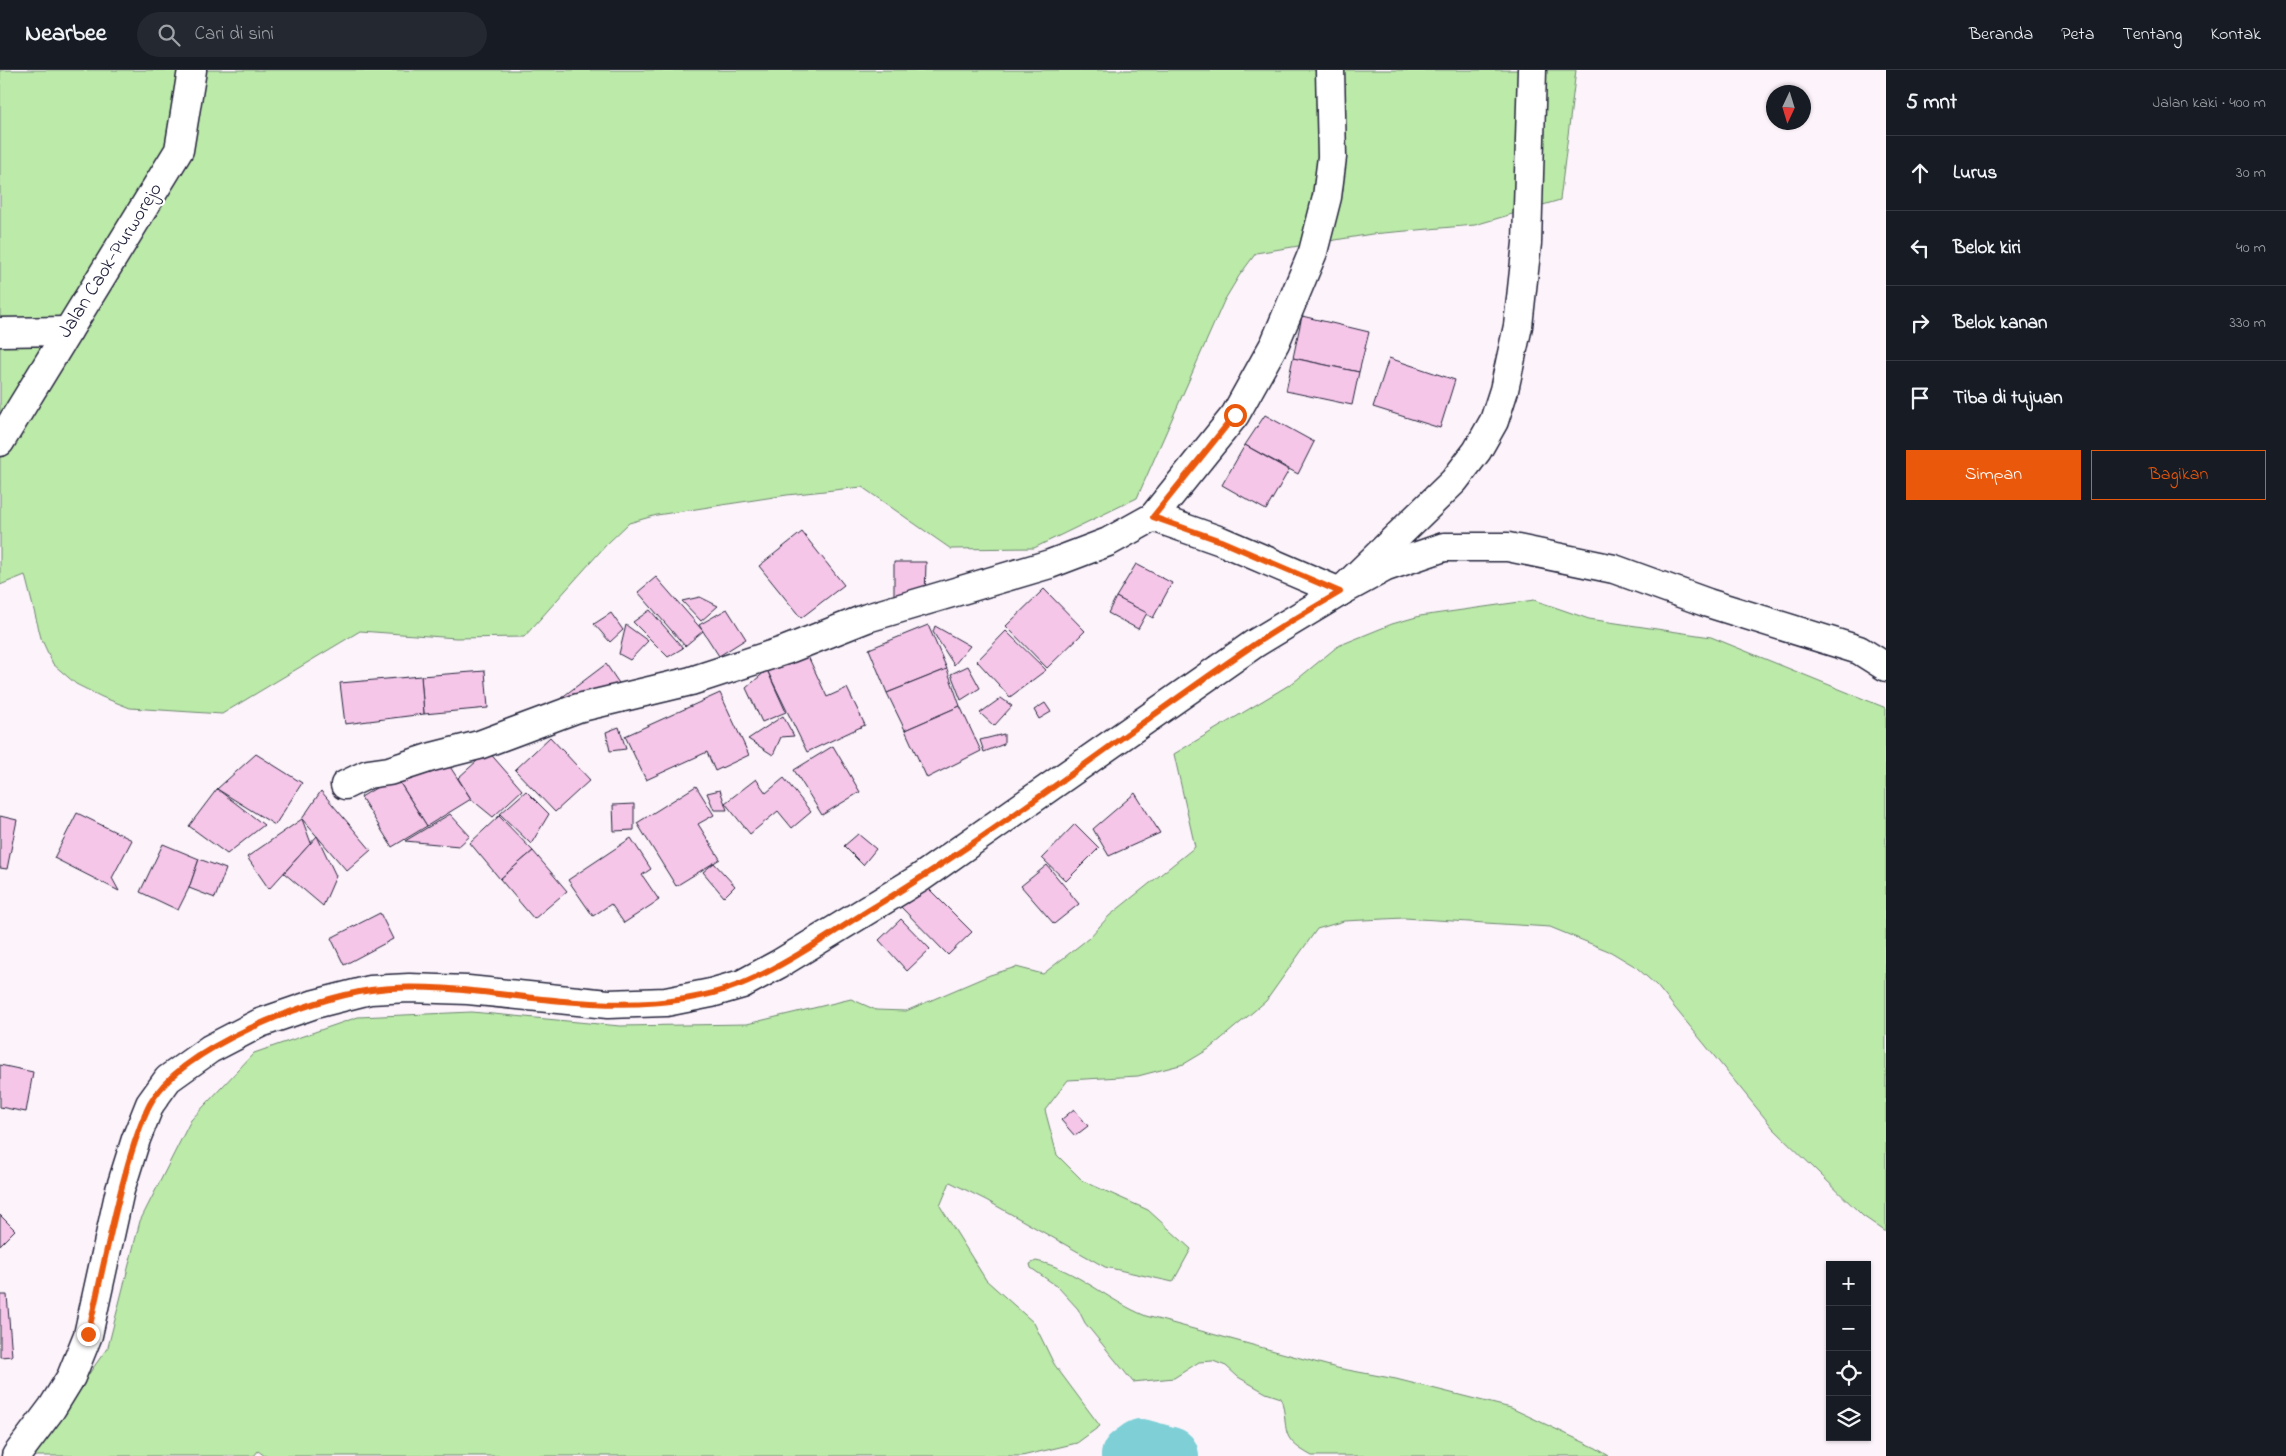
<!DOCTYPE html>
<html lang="id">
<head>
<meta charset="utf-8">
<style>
	body { margin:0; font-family:"Indie Flower",sans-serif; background:#242831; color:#f1f3f6 }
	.controls { position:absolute; right:15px; bottom:15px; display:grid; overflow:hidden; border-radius:0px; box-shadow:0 1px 4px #0004 }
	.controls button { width:45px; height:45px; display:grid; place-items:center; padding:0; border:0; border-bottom:1px solid #363941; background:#171b24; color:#f1f3f6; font:25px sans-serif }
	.compass { position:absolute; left:1766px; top:15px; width:45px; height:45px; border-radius:50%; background:#171b24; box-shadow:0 1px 4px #0004; rotate:184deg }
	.stop { position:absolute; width:15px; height:15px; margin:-11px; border:4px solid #ea580c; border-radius:50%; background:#fff }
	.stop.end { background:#ea580c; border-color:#fff; box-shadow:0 1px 5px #0008 }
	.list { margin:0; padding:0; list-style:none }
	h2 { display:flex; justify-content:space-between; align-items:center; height:65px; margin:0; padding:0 20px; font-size:21px }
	h2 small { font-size:16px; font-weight:400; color:#9ea1a6 }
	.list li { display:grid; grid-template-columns:32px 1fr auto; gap:15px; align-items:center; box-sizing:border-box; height:75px; padding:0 20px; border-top:1px solid #363941 }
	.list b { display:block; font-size:19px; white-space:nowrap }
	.list em { font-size:16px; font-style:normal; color:#9ea1a6 }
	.actions { display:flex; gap:10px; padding:15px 20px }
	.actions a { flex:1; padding:11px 0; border:1px solid #ea580c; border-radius:0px; text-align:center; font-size:18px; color:#ea580c }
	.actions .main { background:#ea580c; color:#fff }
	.icon { flex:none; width:28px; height:28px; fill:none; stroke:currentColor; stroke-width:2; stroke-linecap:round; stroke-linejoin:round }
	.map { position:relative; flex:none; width:1886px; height:1386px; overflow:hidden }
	header { display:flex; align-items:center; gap:30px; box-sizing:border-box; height:70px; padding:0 25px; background:#171b24; border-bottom:1px solid #363941 }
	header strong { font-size:24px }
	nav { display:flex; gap:28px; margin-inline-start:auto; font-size:18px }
	.search { width:350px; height:45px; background:#242831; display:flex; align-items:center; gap:12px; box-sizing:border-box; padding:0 18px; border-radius:28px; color:#9ea1a6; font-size:19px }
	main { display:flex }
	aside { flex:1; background:#171b24 }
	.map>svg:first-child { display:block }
	.green { fill:#bceaa9; stroke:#6f8672 }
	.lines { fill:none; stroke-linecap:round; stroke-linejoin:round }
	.river { stroke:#7ecfd6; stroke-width:58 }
	.building { fill:#f6c6e9; stroke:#22223b }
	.minor-casing { stroke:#22223b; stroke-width:31 }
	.tertiary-casing { stroke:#22223b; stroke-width:31 }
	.minor { stroke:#fff; stroke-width:28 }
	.tertiary { stroke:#fff; stroke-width:28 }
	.route { stroke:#ea580c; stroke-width:6 }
	.labels { text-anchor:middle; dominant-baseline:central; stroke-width:4.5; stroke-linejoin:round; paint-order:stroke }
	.street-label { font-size:20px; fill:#22223b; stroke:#fff }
</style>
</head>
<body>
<header>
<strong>Nearbee</strong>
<div class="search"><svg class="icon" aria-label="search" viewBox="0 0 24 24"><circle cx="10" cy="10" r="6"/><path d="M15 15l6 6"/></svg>Cari di sini</div>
<nav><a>Beranda</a><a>Peta</a><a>Tentang</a><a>Kontak</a></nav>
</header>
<main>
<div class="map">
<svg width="1886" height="1386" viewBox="0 0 1886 1386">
	<rect width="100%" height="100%" fill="#fdf4fb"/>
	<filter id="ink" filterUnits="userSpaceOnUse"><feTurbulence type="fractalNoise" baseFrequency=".02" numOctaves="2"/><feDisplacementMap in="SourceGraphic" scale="10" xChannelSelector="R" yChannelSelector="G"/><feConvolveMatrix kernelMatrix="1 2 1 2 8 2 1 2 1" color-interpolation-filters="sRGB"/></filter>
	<g filter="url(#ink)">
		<g class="green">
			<path d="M0,0H1576L1560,130L1475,155L1372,164L1256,183L1239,206L1224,231L1137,428L1034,478L951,479L862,417L787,425L657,445L629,453L607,474L524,567L456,568L360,561L222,644L130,638L102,627L76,614L53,594L41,568L25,505L0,515Z"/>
			<path d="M1534,530L1589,549L1711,567L1886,638V1162L1863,1146L1773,1058L1657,916L1636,897L1611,882L1550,857L1404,848L1344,851L1317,859L1266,931L1209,979L1184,994L1138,1006L1068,1010L1045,1040L1057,1085L1083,1111L1148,1140L1191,1179L1173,1212L1105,1197L986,1130L950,1112L940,1136L986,1210L1034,1253L1054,1294L1100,1356L1077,1373L1022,1386H265L258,1381L254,1386H28L33,1382L108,1277L140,1151L191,1050L254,983L358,947L472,942L620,956L747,954L851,929L876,940L906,941L990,905L1016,897L1043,904L1089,868L1109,846L1195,777L1174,684L1294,612L1338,576L1392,554L1420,546Z"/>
			<path d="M1036,1191C1076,1199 1108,1231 1146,1246L1337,1298L1396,1309L1511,1338L1596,1378L1609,1386H1312C1277,1367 1290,1360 1281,1328L1266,1323L1238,1307L1226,1296L1213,1291L1199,1292L1174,1308L1133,1312L1085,1253L1078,1239L1058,1217L1031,1198L1030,1194Z"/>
		</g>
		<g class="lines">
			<path class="river" d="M1130,1386L1141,1378L1170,1386"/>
		</g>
		<g class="building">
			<path d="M1302,246L1369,262L1359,302L1293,288Z"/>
			<path d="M1293,288L1359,302L1352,335L1286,321Z"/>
			<path d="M1389,288L1455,310L1440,358L1373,337Z"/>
			<path d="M1265,345L1314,372L1298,404L1245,375Z"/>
			<path d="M1245,375L1289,400L1266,440L1222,415Z"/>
			<path d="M802,462L844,515L801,548L759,496Z"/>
			<path d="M894,492H926L925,528L894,527Z"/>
			<path d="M1136,494L1172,513L1153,548L1116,527Z"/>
			<path d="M656,507L703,561L685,576L638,522Z"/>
			<path d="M1044,519L1085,561L1047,598L1006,556Z"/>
			<path d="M700,527L718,536L701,551L682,531Z"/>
			<path d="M1116,527L1147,543L1138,559L1108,543Z"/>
			<path d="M727,539L746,569L719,586L699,555Z"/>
			<path d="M650,540L683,578L668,587L633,552Z"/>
			<path d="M611,543L623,560L610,572L594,554Z"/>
			<path d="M626,555L648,571L630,590L619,584Z"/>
			<path d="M928,555L947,599L887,623L869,579Z"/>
			<path d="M935,556L970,576L954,595L933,562Z"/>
			<path d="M1006,561L1046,600L1010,627L977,591Z"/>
			<path d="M806,582L827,627L847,618L865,655L807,682L767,600Z"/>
			<path d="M606,594L623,619L568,637L561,628Z"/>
			<path d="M968,596L980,618L961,630L951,604Z"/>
			<path d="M947,599L960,636L905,660L887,623Z"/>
			<path d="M767,600L786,642L762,652L746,618Z"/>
			<path d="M485,601L488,638L424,644L421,606Z"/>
			<path d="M421,606L424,644L345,654L340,613Z"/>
			<path d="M720,623L749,685L715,701L707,682L646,710L625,666Z"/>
			<path d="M1001,628L1012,636L994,656L980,643Z"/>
			<path d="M1045,633L1051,642L1039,649L1034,640Z"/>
			<path d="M960,636L981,681L927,708L905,660Z"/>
			<path d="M783,646L794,666L781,667L773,685L748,669Z"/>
			<path d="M619,657L626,679L610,681L606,662Z"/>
			<path d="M1004,664V674L984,682L980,670Z"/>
			<path d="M550,667L590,710L555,742L515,700Z"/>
			<path d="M833,676L860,722L822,745L794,700Z"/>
			<path d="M488,681L522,720L493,747L471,729L458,708Z"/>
			<path d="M256,684L302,713L275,755L217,719Z"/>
			<path d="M443,686L471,729L427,756L400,713Z"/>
			<path d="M394,707L400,713L427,756L392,777L361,727Z"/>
			<path d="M784,708L811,742L792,758L778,741L750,764L725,733L756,709L766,723Z"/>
			<path d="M696,716L714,745L698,754L720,789L676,816L637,753Z"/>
			<path d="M217,719L264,755L227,784L189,756Z"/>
			<path d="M720,720L727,740H714L707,723Z"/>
			<path d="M321,721L371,780L347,801L302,749Z"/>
			<path d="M526,721L549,744L531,774L500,744Z"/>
			<path d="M1135,723L1160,763L1109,786L1093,759Z"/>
			<path d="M634,734V760L614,761L613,735Z"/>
			<path d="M77,743L132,770L112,808L119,821L54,788Z"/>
			<path d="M450,744L470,766L459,776L405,771Z"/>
			<path d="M0,746L17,750L7,799L0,798Z"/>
			<path d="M499,746L533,781L500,809L470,773Z"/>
			<path d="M302,749L311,773L269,819L247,787Z"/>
			<path d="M1075,754L1099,778L1066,811L1042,788Z"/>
			<path d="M858,764L876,779L863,795L844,776Z"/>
			<path d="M317,766L336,806L323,836L284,803Z"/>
			<path d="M631,768L651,799L642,805L659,830L624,853L611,834L593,846L568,810Z"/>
			<path d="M163,774L199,789L189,818L178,840L140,822Z"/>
			<path d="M533,781L567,821L534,849L500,809Z"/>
			<path d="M199,789L226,799L215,828L189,818Z"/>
			<path d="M714,793L735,816L724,827L703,802Z"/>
			<path d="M1047,795L1079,834L1054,854L1021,816Z"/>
			<path d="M924,814L972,862L948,885L900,836Z"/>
			<path d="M380,843L393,869L344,895L331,868Z"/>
			<path d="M901,849L930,879L907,901L879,870Z"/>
			<path d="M0,995L33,1002L26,1042L0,1037Z"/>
			<path d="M1074,1039L1088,1056L1075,1066L1061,1050Z"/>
			<path d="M0,1145L15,1160L0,1175Z"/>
			<path d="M0,1225H7L12,1286L0,1287Z"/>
		</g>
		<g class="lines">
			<defs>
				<g id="minor">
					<path d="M1153,447L1235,345L1275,273L1313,182L1327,127L1332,87L1330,0"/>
					<path d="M345,715L368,704L389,701L432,687L479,675L578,638L691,611L786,580L867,548L1050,494L1108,472L1153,447L1221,471L1340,522"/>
					<path d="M16,1386L52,1338L71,1307L88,1265L120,1120L136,1069L150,1034L168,1009L210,979L260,953L315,934L370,920L409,918L468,920L608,934L666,932L711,923L742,914L779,894L920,808L1254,574L1340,522L1386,497L1444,477H1508L1614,499L1708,533L1859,580L1886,597"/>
				</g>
				<g id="tertiary">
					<path d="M0,262L68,261"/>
					<path d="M0,372L179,80L192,0"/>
					<path d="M1340,522L1454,411L1477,381L1494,351L1504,320L1518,256L1527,173L1532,0"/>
				</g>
			</defs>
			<use href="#minor" class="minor-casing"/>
			<use href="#tertiary" class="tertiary-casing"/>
			<use href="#minor" class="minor"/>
			<use href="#tertiary" class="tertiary"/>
		</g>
	</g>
	<g class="lines" filter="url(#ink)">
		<path class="route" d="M88,1264C101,1208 112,1150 128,1094C134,1074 140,1053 150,1034C181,977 308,929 371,920C406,915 446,918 482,922C567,932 659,946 741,914C786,896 837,859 879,834C1008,755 1127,661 1252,576C1280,557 1310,540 1340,522L1221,471L1153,447L1235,345"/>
	</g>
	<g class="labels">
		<g class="street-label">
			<text transform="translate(111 191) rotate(-58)">Jalan Caok-Purworejo</text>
		</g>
	</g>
</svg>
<div class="controls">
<button>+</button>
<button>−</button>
<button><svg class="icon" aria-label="locate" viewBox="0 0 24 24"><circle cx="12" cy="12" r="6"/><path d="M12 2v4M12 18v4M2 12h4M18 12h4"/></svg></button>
<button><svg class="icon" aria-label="layers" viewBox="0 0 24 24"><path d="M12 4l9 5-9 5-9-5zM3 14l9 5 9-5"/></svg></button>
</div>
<svg class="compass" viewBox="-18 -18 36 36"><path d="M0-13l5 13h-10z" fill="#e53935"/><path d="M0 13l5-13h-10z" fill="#9ea1a6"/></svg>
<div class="stop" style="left:1235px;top:345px"></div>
<div class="stop end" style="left:88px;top:1264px"></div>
</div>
<aside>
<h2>5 mnt<small>Jalan kaki · 400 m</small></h2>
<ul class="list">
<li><svg class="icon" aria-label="ahead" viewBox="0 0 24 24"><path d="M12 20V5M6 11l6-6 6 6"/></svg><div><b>Lurus</b></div><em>30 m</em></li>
<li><svg class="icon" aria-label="left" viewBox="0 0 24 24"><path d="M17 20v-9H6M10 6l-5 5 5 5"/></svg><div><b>Belok kiri</b></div><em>40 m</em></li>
<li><svg class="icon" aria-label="right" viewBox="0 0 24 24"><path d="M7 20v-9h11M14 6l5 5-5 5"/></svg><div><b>Belok kanan</b></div><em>330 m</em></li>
<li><svg class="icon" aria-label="arrive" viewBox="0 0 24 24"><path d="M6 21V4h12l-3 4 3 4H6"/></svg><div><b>Tiba di tujuan</b></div></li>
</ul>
<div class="actions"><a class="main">Simpan</a><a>Bagikan</a></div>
</aside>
</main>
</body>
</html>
